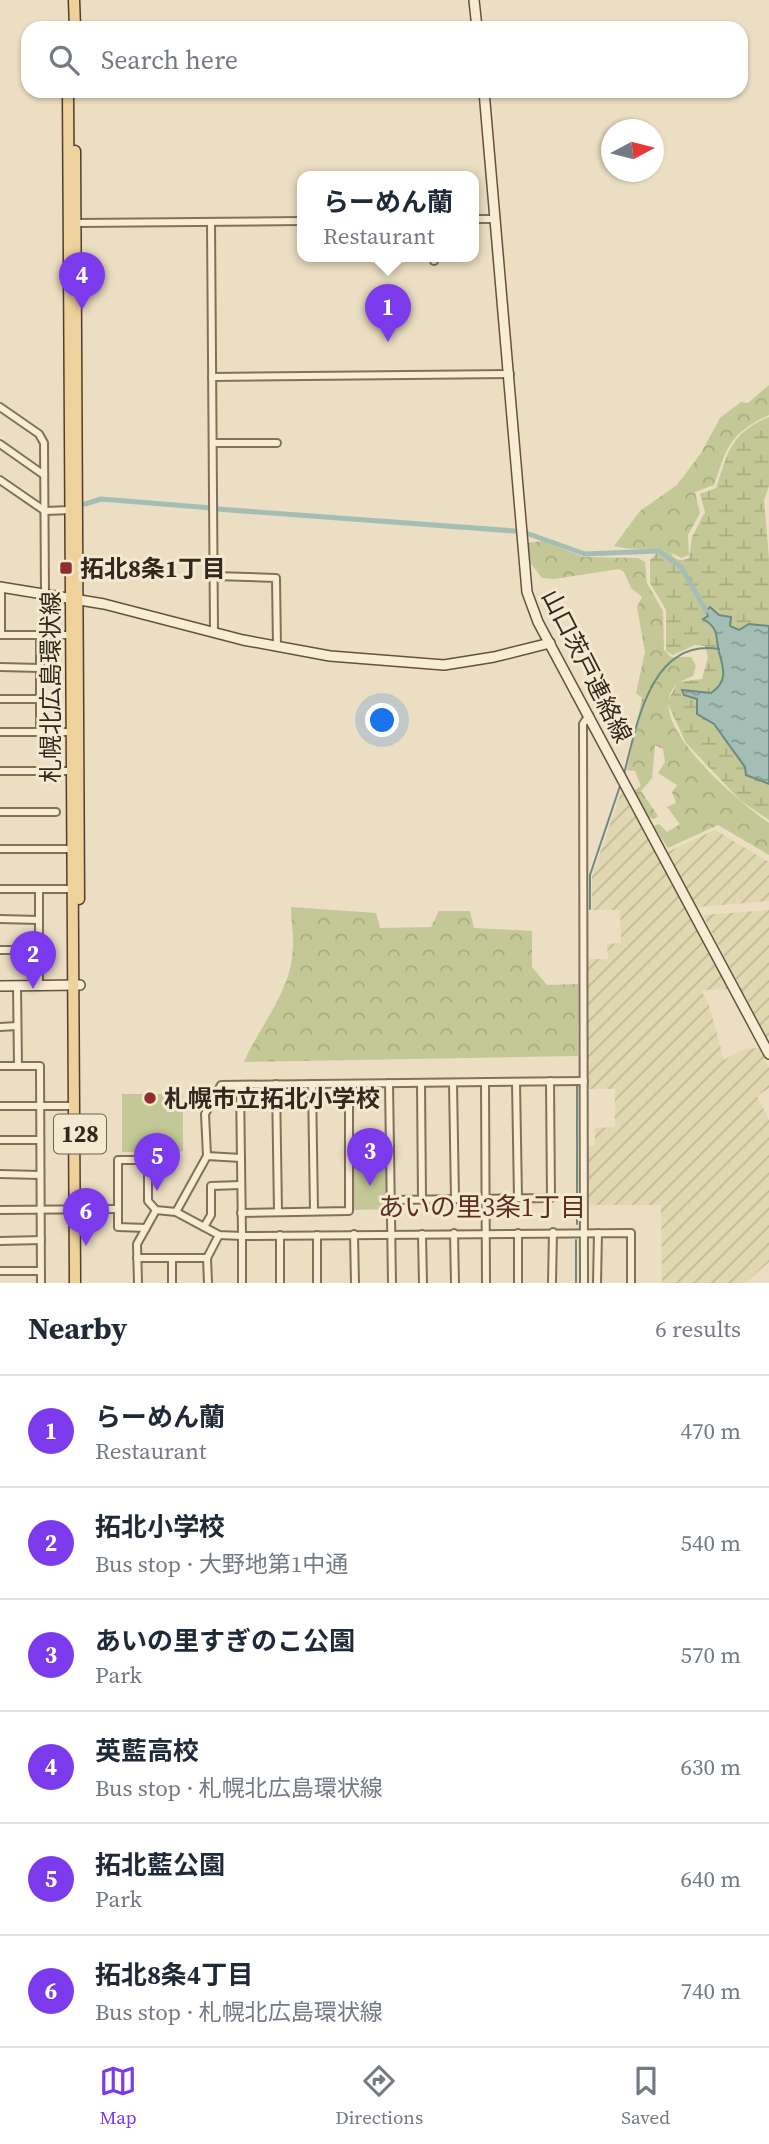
<!DOCTYPE html>
<html lang="en">
<head>
<meta charset="utf-8">
<style>
	body { margin:0; font-family:"Source Serif 4","Noto Sans JP",serif; background:#f6f6f7; color:#1f2937 }
	.compass { position:absolute; left:601px; top:119px; width:63px; height:63px; border-radius:50%; background:#fff; box-shadow:0 2px 5px #0004; rotate:83deg }
	.you { position:absolute; left:383px; top:721px; width:24px; height:24px; margin:-18px; border:5px solid #fff; border-radius:50%; background:#1a73e8; box-shadow:0 0 0 10px #1a73e833 }
	.badge { display:grid; place-items:center; width:46px; height:46px; border-radius:50%; background:#7c3aed; color:#fff; font-size:23px; font-weight:700 }
	.pin { position:absolute; translate:-50% -58px; filter:drop-shadow(0 2px 4px #0008) }
	.pin::after { content:''; position:absolute; top:37px; width:24px; height:21px; background:inherit; clip-path:polygon(0 0,100% 0,50% 100%) }
	.popup { position:absolute; left:297px; top:171px; width:182px; height:91px; box-sizing:border-box; display:grid; place-content:center; border-radius:14px; background:#fff; filter:drop-shadow(0 2px 5px #0005); font-size:23px; white-space:nowrap; color:#747a83 }
	.popup b { font-size:26px; color:#1f2937 }
	.popup::after { content:''; position:absolute; left:50%; top:100%; margin-left:-14px; border:14px solid transparent; border-top-color:#fff }
	.list { margin:0; padding:0; list-style:none }
	h2 { display:flex; justify-content:space-between; align-items:center; height:91px; margin:0; padding:0 28px; font-size:30px }
	h2 small { font-size:23px; font-weight:400; color:#747a83 }
	.list li { display:grid; grid-template-columns:46px 1fr auto; gap:21px; align-items:center; box-sizing:border-box; height:112px; padding:0 28px; border-top:2px solid #e0e1e3 }
	.list b { display:block; font-size:26px; white-space:nowrap }
	.list p { margin:0; font-size:23px; white-space:nowrap; color:#747a83 }
	.list em { font-size:23px; font-style:normal; color:#747a83 }
	.icon { flex:none; width:38px; height:38px; fill:none; stroke:currentColor; stroke-width:2; stroke-linecap:round; stroke-linejoin:round }
	.map { position:relative; flex:none; width:769px; height:1283px; overflow:hidden }
	.search { position:absolute; background:#fff; box-shadow:0 2px 5px #0004; left:21px; right:21px; top:21px; height:77px; display:flex; align-items:center; gap:18px; box-sizing:border-box; padding:0 24px; border-radius:21px; color:#747a83; font-size:26px }
	.sheet { height:763px; background:#fff }
	nav { display:flex; justify-content:space-around; align-items:center; box-sizing:border-box; height:98px; border-top:2px solid #e0e1e3; background:#fff; font-size:19px; color:#747a83 }
	nav a { display:grid; justify-items:center; gap:4px }
	nav .on { color:#7c3aed }
	.map>svg:first-child { display:block }
	.farmland { fill:url(#farmland-furrows) }
	.forest { fill:url(#forest-crowns) }
	.wetland { fill:url(#wetland-marsh) }
	.green { fill:#c3c896 }
	.water { fill:url(#water-ripples); stroke:#6c8b83; stroke-width:2 }
	.lines { fill:none; stroke-linecap:round; stroke-linejoin:round }
	.stream { stroke:#6c8b83; stroke-width:2 }
	.canal { stroke:#a4beb6; stroke-width:5 }
	.street-casing { stroke:#84705a; stroke-width:10 }
	.secondary-casing { stroke:#66513d; stroke-width:12 }
	.primary-casing { stroke:#523e2e; stroke-width:13 }
	.street { stroke:#f7ecd4; stroke-width:6 }
	.secondary { stroke:#f7ecd4; stroke-width:9 }
	.primary { stroke:#edd29b; stroke-width:10 }
	.poi-dot { fill:#8f2d2f; stroke:#f3e9d1; stroke-width:2.5 }
	.labels { text-anchor:middle; dominant-baseline:central; stroke-width:6; stroke-linejoin:round; paint-order:stroke }
	.shield { fill:#f3e9d1; stroke:#6d6254; stroke-width:2 }
	.shield-label { font-size:23px; font-weight:bold; fill:#34281e }
	.poi-label { font-size:24px; font-weight:bold; fill:#34281e; stroke:#f3e9d1; text-anchor:start }
	.street-label { font-size:24px; fill:#34281e; stroke:#f3e9d1 }
	.neighbourhood-label { font-size:26px; fill:#5f2c1f; stroke:#f3e9d1 }
</style>
</head>
<body>
<div class="map">
<svg width="769" height="1283" viewBox="0 0 769 1283">
	<defs>
		<pattern id="farmland-furrows" width="10" height="10" patternUnits="userSpaceOnUse" patternTransform="scale(1.75)"><rect width="10" height="10" fill="#e0d8b0"/><path d="M-1 1l2-2M0 10L10 0M9 11l2-2" fill="none" stroke="#c1b997"/></pattern>
		<pattern id="forest-crowns" width="20" height="18" patternUnits="userSpaceOnUse" patternTransform="scale(1.75)"><rect width="20" height="18" fill="#c3c896"/><path d="M2 6a3 3 0 1 1 6 0M12 15a3 3 0 1 1 6 0" fill="none" stroke="#a8ac81"/></pattern>
		<pattern id="wetland-marsh" width="20" height="14" patternUnits="userSpaceOnUse" patternTransform="scale(1.75)"><rect width="20" height="14" fill="#c3c896"/><path d="M1 5h8M5 5V1M11 12h8M15 12V8" fill="none" stroke="#a8ac81"/></pattern>
		<pattern id="water-ripples" width="26" height="14" patternUnits="userSpaceOnUse" patternTransform="scale(1.75)"><rect width="26" height="14" fill="#a4beb6"/><path d="M2 4q2-2 4 0t4 0M15 11q2-2 4 0t4 0" fill="none" stroke="#869a93"/></pattern>
	</defs>
	<rect width="100%" height="100%" fill="#ebdec2"/>
	<g class="farmland">
		<path d="M622,790L728,989L701,990L709,1005L724,1060L744,1049L759,1048L769,1068V1088L757,1096L769,1120V1262L745,1283H662L661,1205H588V1146L595,1145V1128L615,1127V1089H587V959H608L607,944L621,943L620,910H592V876Z"/>
		<path d="M715,830L769,862V901L697,907L667,852Z"/>
		<path d="M769,910V1036L766,1037L703,915Z"/>
	</g>
	<g class="forest">
		<path d="M769,385V415C730,433 727,446 714,485L695,492L700,513L688,535L689,555L681,558C662,545 636,552 614,546L640,511L677,485L701,453L720,418L741,402L748,403Z"/>
		<path d="M542,541L584,557L638,558L645,562L647,583L663,611L664,650L671,657H691L696,666L693,676C617,701 738,802 769,823V855L718,825L668,848L653,826L659,824L667,832L680,824L667,807L676,803L672,792L677,785L658,773L665,762L663,749L655,745L652,778L641,791L658,816L654,819L648,817L633,791L641,786L635,771L627,770L642,698L636,693L645,652L637,607L642,597L631,588L624,572L619,569L554,579L542,578L529,561L528,543Z"/>
		<path d="M291,907L376,913L380,928L431,927L439,911H470L474,928L532,931V967L547,985L578,984V1056L244,1062C259,1027 288,995 292,957C295,941 291,923 291,907Z"/>
	</g>
	<path class="wetland" d="M769,417V486L764,500L769,559V626L749,624L739,630L730,626L711,607L706,619C718,628 716,634 718,648C721,667 731,679 711,694L682,690L685,695L697,699V714L714,724L745,767L746,775L769,784V820L741,801L686,743L667,702L678,682L702,679L708,657L705,646L695,645L673,655L666,651V610L650,583V560L659,551L670,552C675,560 679,562 689,558L692,537L705,512L700,494L716,488C729,450 730,434 769,417Z"/>
	<g class="green">
		<path d="M122,1094H183V1151L122,1152Z"/>
		<path d="M387,1161V1209L353,1210V1162Z"/>
	</g>
	<path class="water" d="M710,607L719,615L731,617L730,626L739,630L749,624L769,626V784L746,775L745,767L714,724L697,714V699L684,695L682,690L711,693C728,682 724,669 719,652C715,636 720,629 703,619L708,616L706,611Z"/>
	<g class="lines">
		<g class="stream">
			<path d="M624,774C637,725 650,638 719,649"/>
			<path d="M590,909V875L620,786"/>
			<path d="M577,1086V1224"/>
			<path d="M576,1283V1240"/>
		</g>
		<g class="canal">
			<path d="M85,504L101,499L212,508"/>
			<path d="M217,509L515,531"/>
			<path d="M526,533L585,554L659,551L682,568L706,611"/>
		</g>
		<defs>
			<g id="street">
				<path d="M474,219H496"/>
				<path d="M211,222L214,632"/>
				<path d="M76,223L302,221"/>
				<path d="M434,256V261"/>
				<path d="M212,377L510,374"/>
				<path d="M0,407L39,434L44,443L45,594"/>
				<path d="M213,443H277"/>
				<path d="M0,444L44,475"/>
				<path d="M0,480L45,511L71,510"/>
				<path d="M214,576L276,578L277,647"/>
				<path d="M1,587V635"/>
				<path d="M0,635H71"/>
				<path d="M40,635V732"/>
				<path d="M0,667L40,668"/>
				<path d="M0,699H40"/>
				<path d="M0,732H75"/>
				<path d="M0,771H72"/>
				<path d="M0,812H56"/>
				<path d="M0,849H72"/>
				<path d="M0,889H75"/>
				<path d="M0,919L39,920"/>
				<path d="M0,950H39"/>
				<path d="M17,986L18,1066"/>
				<path d="M39,986V889"/>
				<path d="M0,1027L17,1026"/>
				<path d="M0,1066H40L41,1283"/>
				<path d="M485,1082L486,1283"/>
				<path d="M516,1082L518,1198"/>
				<path d="M389,1083L392,1283"/>
				<path d="M421,1083L422,1199"/>
				<path d="M453,1083L455,1199"/>
				<path d="M276,1084L278,1212"/>
				<path d="M312,1084L314,1211"/>
				<path d="M0,1106H74"/>
				<path d="M0,1140H40"/>
				<path d="M207,1156L241,1158"/>
				<path d="M0,1174L40,1175"/>
				<path d="M391,1200L551,1198L550,1081"/>
				<path d="M0,1210L118,1209"/>
				<path d="M156,1210L146,1228L118,1227V1160H148V1201L156,1210L176,1212L219,1235L242,1236L240,1085"/>
				<path d="M176,1212L207,1156L205,1114L221,1085L584,1081"/>
				<path d="M241,1213L349,1211V1084"/>
				<path d="M204,1227L211,1215V1186L241,1185"/>
				<path d="M454,1233L455,1283"/>
				<path d="M518,1233V1283"/>
				<path d="M354,1234L355,1283"/>
				<path d="M422,1234L423,1283"/>
				<path d="M280,1235V1283"/>
				<path d="M317,1235V1283"/>
				<path d="M0,1241L41,1240"/>
				<path d="M137,1258H207L219,1235"/>
				<path d="M172,1258V1283"/>
				<path d="M207,1258L208,1283"/>
				<path d="M0,1271H41"/>
				<path d="M138,1283L137,1244L146,1228"/>
				<path d="M242,1283V1236L631,1233V1283"/>
				<path d="M552,1283L553,1232"/>
				<path d="M584,1283L583,724L589,715"/>
				<path d="M597,1283L598,1233"/>
			</g>
			<g id="secondary">
				<path d="M474,0L477,28"/>
				<path d="M484,91L527,592L538,622L769,1054"/>
				<path d="M0,587L104,604L243,640L330,656L444,665L494,657L550,643"/>
				<path d="M0,986L80,985"/>
			</g>
			<g id="primary">
				<path d="M74,0L75,28"/>
				<path d="M68,91L75,1283"/>
				<path d="M75,151L79,899"/>
			</g>
		</defs>
		<use href="#street" class="street-casing"/>
		<use href="#secondary" class="secondary-casing"/>
		<use href="#primary" class="primary-casing"/>
		<use href="#street" class="street"/>
		<use href="#secondary" class="secondary"/>
		<use href="#primary" class="primary"/>
	</g>
	<g class="poi-dot">
		<rect x="59" y="561" width="14" height="14" rx="3.5"/>
		<circle cx="150" cy="1098" r="7"/>
	</g>
	<g class="labels">
		<rect class="shield" x="54" y="1114.5" width="52" height="39" rx="5"/>
		<g class="shield-label">
			<text x="80" y="1134">128</text>
		</g>
		<g class="poi-label">
			<text x="80" y="568">拓北8条1丁目</text>
			<text x="164" y="1098">札幌市立拓北小学校</text>
		</g>
		<g class="street-label">
			<text transform="translate(587 666) rotate(63)">山口茨戸連絡線</text>
			<text transform="translate(50 687) rotate(-90)">札幌北広島環状線</text>
		</g>
		<g class="neighbourhood-label">
			<text x="482" y="1207">あいの里3条1丁目</text>
		</g>
	</g>
</svg>
<svg class="compass" viewBox="-18 -18 36 36"><path d="M0-13l5 13h-10z" fill="#e53935"/><path d="M0 13l5-13h-10z" fill="#747a83"/></svg>
<div class="you"></div>
<div class="pin badge" style="left:388px;top:342px">1</div>
<div class="popup"><b>らーめん蘭</b>Restaurant</div>
<div class="pin badge" style="left:33px;top:989px">2</div>
<div class="pin badge" style="left:370px;top:1186px">3</div>
<div class="pin badge" style="left:82px;top:310px">4</div>
<div class="pin badge" style="left:157px;top:1191px">5</div>
<div class="pin badge" style="left:86px;top:1246px">6</div>
<div class="search"><svg class="icon" aria-label="search" viewBox="0 0 24 24"><circle cx="10" cy="10" r="6"/><path d="M15 15l6 6"/></svg>Search here</div>
</div>
<section class="sheet">
<h2>Nearby<small>6 results</small></h2>
<ul class="list">
<li><span class="badge">1</span><div><b>らーめん蘭</b><p>Restaurant</p></div><em>470 m</em></li>
<li><span class="badge">2</span><div><b>拓北小学校</b><p>Bus stop · 大野地第1中通</p></div><em>540 m</em></li>
<li><span class="badge">3</span><div><b>あいの里すぎのこ公園</b><p>Park</p></div><em>570 m</em></li>
<li><span class="badge">4</span><div><b>英藍高校</b><p>Bus stop · 札幌北広島環状線</p></div><em>630 m</em></li>
<li><span class="badge">5</span><div><b>拓北藍公園</b><p>Park</p></div><em>640 m</em></li>
<li><span class="badge">6</span><div><b>拓北8条4丁目</b><p>Bus stop · 札幌北広島環状線</p></div><em>740 m</em></li>
</ul>
</section>
<nav>
<a class="on"><svg class="icon" aria-label="map" viewBox="0 0 24 24"><path d="M3 6l6-2 6 2 6-2v14l-6 2-6-2-6 2zM9 4v14M15 6v14"/></svg>Map</a>
<a><svg class="icon" aria-label="directions" viewBox="0 0 24 24"><path d="M12 3l9 9-9 9-9-9zM9 14v-3h6M13 9l2 2-2 2"/></svg>Directions</a>
<a><svg class="icon" aria-label="saved" viewBox="0 0 24 24"><path d="M7 4h10v16l-5-4-5 4z"/></svg>Saved</a>
</nav>
</body>
</html>
